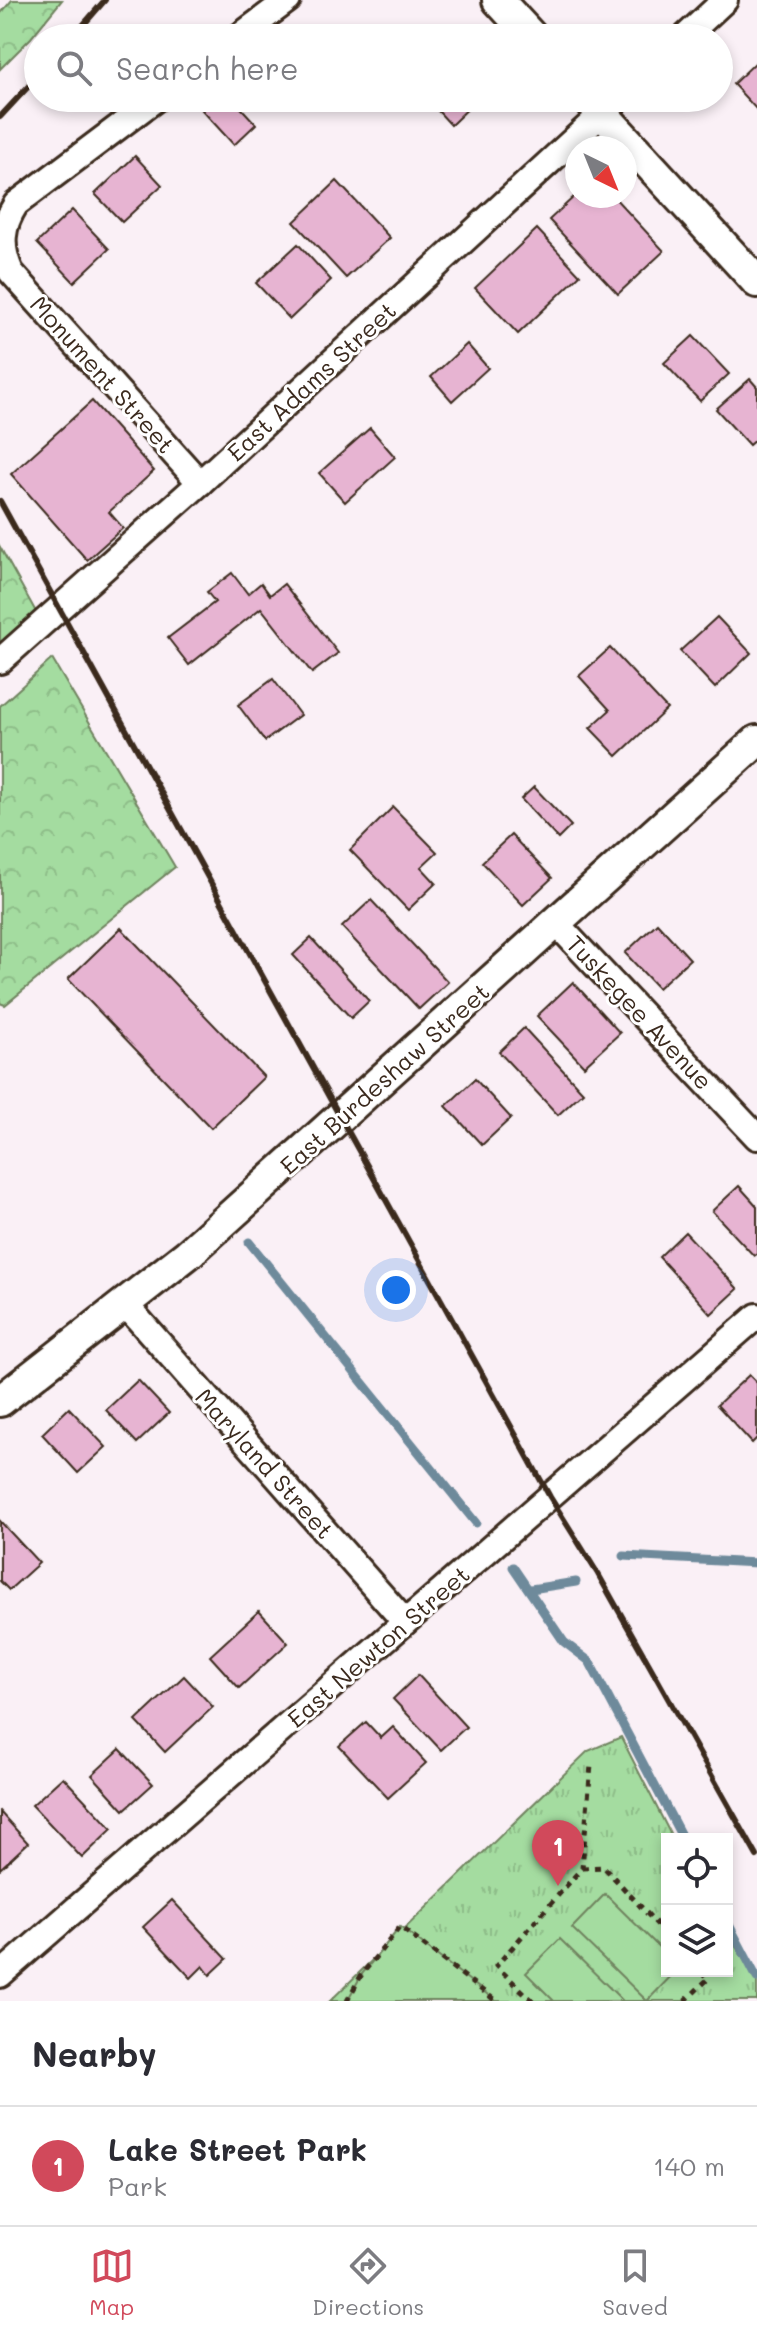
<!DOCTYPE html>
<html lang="en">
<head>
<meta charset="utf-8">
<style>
	body { margin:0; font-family:Mali,sans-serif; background:#f7f7f7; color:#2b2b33 }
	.controls { position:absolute; right:24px; bottom:24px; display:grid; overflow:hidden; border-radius:0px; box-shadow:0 4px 12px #0003 }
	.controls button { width:72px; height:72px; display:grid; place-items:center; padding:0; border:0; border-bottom:2px solid #e1e1e2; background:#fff; color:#2b2b33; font:40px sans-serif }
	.compass { position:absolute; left:565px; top:136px; width:72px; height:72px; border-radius:50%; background:#fff; box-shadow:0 4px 12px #0003; rotate:137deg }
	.you { position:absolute; left:396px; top:1290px; width:28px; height:28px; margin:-20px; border:6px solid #fff; border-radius:50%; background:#1a73e8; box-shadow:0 0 0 12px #1a73e833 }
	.badge { display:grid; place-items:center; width:52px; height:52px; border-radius:50%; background:#d1495b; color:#fff; font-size:26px; font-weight:700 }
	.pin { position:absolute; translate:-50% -66px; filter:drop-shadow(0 2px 4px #0008) }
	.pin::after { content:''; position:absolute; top:42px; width:28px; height:24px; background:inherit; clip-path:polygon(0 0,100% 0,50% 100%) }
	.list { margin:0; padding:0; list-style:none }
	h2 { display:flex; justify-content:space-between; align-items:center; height:104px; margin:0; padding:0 32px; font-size:34px }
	h2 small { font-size:26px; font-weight:400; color:#7c7c81 }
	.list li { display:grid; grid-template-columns:52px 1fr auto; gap:24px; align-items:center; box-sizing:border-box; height:120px; padding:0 32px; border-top:2px solid #e1e1e2 }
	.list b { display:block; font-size:30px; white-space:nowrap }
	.list p { margin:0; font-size:26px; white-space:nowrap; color:#7c7c81 }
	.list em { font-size:26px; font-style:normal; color:#7c7c81 }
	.icon { flex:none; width:44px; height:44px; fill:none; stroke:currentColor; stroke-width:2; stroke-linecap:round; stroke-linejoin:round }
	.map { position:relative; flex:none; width:757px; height:2001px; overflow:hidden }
	.search { position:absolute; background:#fff; box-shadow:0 4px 12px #0003; left:24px; right:24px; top:24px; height:88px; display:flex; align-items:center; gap:20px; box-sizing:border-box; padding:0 28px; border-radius:44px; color:#7c7c81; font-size:30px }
	.sheet { height:224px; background:#fff }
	nav { display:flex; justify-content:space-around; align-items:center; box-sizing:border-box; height:112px; border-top:2px solid #e1e1e2; background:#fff; font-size:22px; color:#7c7c81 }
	nav a { display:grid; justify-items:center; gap:4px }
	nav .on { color:#d1495b }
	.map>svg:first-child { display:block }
	.forest { fill:url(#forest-crowns); stroke:#70835f; stroke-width:2 }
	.park { fill:url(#park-tufts); stroke:#70835f; stroke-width:2 }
	.pitch { fill:#a4dca0; stroke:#70835f; stroke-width:2 }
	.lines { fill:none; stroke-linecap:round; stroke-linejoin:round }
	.stream { stroke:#6e8a9b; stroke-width:9 }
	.building { fill:#e7b4d2; stroke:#3b2a1e; stroke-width:2 }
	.minor-casing { stroke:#3b2a1e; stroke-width:30 }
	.tertiary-casing { stroke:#3b2a1e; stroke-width:36 }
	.path { stroke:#3b2a1e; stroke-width:5; stroke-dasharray:6 6; stroke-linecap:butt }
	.minor { stroke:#fff; stroke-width:24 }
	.tertiary { stroke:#fff; stroke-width:30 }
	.rail { stroke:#3b2a1e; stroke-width:6 }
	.labels { text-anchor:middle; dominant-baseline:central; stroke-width:6; stroke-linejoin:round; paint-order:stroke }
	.street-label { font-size:24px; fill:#3b2a1e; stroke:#fff }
</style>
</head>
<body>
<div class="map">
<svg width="757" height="2001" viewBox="0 0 757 2001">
	<defs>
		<pattern id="forest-crowns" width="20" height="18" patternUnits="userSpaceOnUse" patternTransform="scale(2)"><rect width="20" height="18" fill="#a4dca0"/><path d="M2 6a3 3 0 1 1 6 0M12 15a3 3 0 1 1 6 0" fill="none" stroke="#8ebd89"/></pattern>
		<pattern id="park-tufts" width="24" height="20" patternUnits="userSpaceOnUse" patternTransform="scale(2)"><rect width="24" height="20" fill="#a4dca0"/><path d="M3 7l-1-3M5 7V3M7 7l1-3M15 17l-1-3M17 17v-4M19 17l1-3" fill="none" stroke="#8ebd89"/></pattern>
	</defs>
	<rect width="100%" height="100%" fill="#faf0f6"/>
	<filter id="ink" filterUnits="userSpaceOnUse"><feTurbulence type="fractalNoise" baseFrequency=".0125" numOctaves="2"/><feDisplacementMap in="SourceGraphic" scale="16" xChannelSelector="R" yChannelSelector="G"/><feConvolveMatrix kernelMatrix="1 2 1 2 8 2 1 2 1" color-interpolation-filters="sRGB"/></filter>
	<g filter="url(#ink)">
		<g class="forest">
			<path d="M12,0H62L31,38L0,69V14Z"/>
			<path d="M0,547L36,612L0,644Z"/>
			<path d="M52,659L175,867L5,1005L0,1003V706Z"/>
		</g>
		<path class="park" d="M621,1737L673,1839H667V1971H727V1932L757,1981V2001H330L588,1751Z"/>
		<g class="pitch">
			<path d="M605,1894L667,1955V1971H676L647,2001L572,1928Z"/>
			<path d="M400,1927L496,2001H347L362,1974Z"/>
			<path d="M560,1939L623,2001H554L526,1973Z"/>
		</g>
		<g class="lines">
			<g class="stream">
				<path d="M249,1242L476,1523"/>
				<path d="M624,1556L757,1563"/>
				<path d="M513,1567L564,1642L589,1661L683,1839"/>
				<path d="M531,1589L576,1582"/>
				<path d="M727,1921L757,1978"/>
			</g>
		</g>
		<g class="building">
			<path d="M757,61V110L733,84Z"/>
			<path d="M215,98H232L256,124L234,145L202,110Z"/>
			<path d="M426,98H479L451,125Z"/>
			<path d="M135,156L162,185L122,222L95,194Z"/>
			<path d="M337,181L390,238L346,278L294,222Z"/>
			<path d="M577,194V196H613L664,251L618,294L549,220Z"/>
			<path d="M72,210L109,249L74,282L37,243Z"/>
			<path d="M537,229L580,275L518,334L475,288Z"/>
			<path d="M298,244L331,280L290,319L256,283Z"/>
			<path d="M693,336L729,374L700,401L664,363Z"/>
			<path d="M467,344L488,368L452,401L431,377Z"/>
			<path d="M750,379L757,387V438L749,445L716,409Z"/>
			<path d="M92,401L154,471L109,512L123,528L87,560L11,474Z"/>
			<path d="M370,428L395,457L345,502L319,473Z"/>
			<path d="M232,573L248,594L261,583L270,595L284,584L338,653L312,673L261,608L189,665L168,638L215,602L207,592Z"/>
			<path d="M717,617L751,653L715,688L680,651Z"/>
			<path d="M610,648L667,709L617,756L590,728L610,710L579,676Z"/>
			<path d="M273,679L300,715L265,741L238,705Z"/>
			<path d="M534,787L571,826L558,839L521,799Z"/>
			<path d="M393,807L437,852L421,867L436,883L408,910L350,850Z"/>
			<path d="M511,835L552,878L523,905L482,862Z"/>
			<path d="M371,900L448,982L419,1009L342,927Z"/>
			<path d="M657,923L690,959L658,988L625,953Z"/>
			<path d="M121,928L264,1077L211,1128L68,979Z"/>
			<path d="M311,938L369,1001L351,1018L293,955Z"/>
			<path d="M573,982L620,1033L584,1066L537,1016Z"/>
			<path d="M524,1028L583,1092L558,1115L499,1052Z"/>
			<path d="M475,1079L511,1118L482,1145L446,1106Z"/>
			<path d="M739,1186L757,1206V1254L754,1256L712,1211Z"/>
			<path d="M685,1232L738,1289L711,1314L659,1257Z"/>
			<path d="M749,1375L757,1383V1438L752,1443L717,1405Z"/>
			<path d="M138,1380L169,1413L137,1443L106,1410Z"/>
			<path d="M69,1408L106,1447L78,1473L42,1434Z"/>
			<path d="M0,1521L39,1563L9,1590L0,1581Z"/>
			<path d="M259,1611L288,1643L239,1688L210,1656Z"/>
			<path d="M418,1675L466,1727L441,1750L393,1699Z"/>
			<path d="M184,1676L213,1707L165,1752L136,1721Z"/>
			<path d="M366,1722L381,1738L393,1727L426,1763L388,1798L339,1746Z"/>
			<path d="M120,1749L153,1784L124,1810L92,1775Z"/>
			<path d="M63,1777L112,1829L82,1858L32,1805Z"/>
			<path d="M0,1812L28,1843L0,1869Z"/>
			<path d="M172,1900L227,1959L210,1975L203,1966L191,1978L143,1927Z"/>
		</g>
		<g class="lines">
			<defs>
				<g id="minor">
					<path d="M237,38L288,0"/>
					<path d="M684,38L725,0"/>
					<path d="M157,98L16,204C1,227 0,247 11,272L200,483"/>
					<path d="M0,661L200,483L619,98"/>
					<path d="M556,923L757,1137"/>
					<path d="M125,1304L405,1622"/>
					<path d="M0,1975L757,1316"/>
				</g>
				<g id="tertiary">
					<path d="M498,0L533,38"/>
					<path d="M588,98L757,282"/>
					<path d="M0,1401L188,1254L757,741"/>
				</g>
			</defs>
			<use href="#minor" class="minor-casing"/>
			<use href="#tertiary" class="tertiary-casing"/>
			<g class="path">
				<path d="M582,1868L604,1867L667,1935"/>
				<path d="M347,2001L362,1974L400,1927L496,2001"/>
				<path d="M533,2001L496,1966L582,1868L591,1765"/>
				<path d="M685,2001L708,1979L701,1971"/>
			</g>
			<use href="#minor" class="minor"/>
			<use href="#tertiary" class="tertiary"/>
			<g class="rail">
				<path d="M72,38L105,0"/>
				<path d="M0,117L38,76"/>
				<path d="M0,501L550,1497L598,1574L757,1856"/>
			</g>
		</g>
	</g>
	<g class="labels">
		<g class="street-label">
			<text transform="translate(103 374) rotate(48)">Monument Street</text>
			<text transform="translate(311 381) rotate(-43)">East Adams Street</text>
			<text transform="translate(640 1012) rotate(47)">Tuskegee Avenue</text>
			<text transform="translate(384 1078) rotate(-42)">East Burdeshaw Street</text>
			<text transform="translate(265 1463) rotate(48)">Maryland Street</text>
			<text transform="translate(378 1646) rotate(-41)">East Newton Street</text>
		</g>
	</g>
</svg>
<div class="controls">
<button><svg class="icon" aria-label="locate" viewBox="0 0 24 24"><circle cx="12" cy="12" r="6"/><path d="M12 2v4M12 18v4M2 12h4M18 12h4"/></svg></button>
<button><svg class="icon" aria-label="layers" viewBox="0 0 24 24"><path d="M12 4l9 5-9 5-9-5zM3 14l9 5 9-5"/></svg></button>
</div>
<svg class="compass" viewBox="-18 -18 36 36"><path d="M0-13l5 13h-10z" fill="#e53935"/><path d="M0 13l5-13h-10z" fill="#7c7c81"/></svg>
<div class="you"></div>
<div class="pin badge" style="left:558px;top:1886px">1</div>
<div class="search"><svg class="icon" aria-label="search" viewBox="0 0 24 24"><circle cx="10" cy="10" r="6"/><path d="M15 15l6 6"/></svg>Search here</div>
</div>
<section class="sheet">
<h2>Nearby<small></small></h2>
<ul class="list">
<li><span class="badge">1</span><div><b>Lake Street Park</b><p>Park</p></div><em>140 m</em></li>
</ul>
</section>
<nav>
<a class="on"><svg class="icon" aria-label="map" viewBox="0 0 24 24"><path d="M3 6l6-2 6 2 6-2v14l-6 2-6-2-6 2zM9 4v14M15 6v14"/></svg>Map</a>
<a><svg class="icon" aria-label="directions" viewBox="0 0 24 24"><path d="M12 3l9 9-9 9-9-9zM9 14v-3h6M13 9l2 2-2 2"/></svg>Directions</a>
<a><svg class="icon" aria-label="saved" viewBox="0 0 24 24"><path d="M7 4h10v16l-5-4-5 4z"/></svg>Saved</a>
</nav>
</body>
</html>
